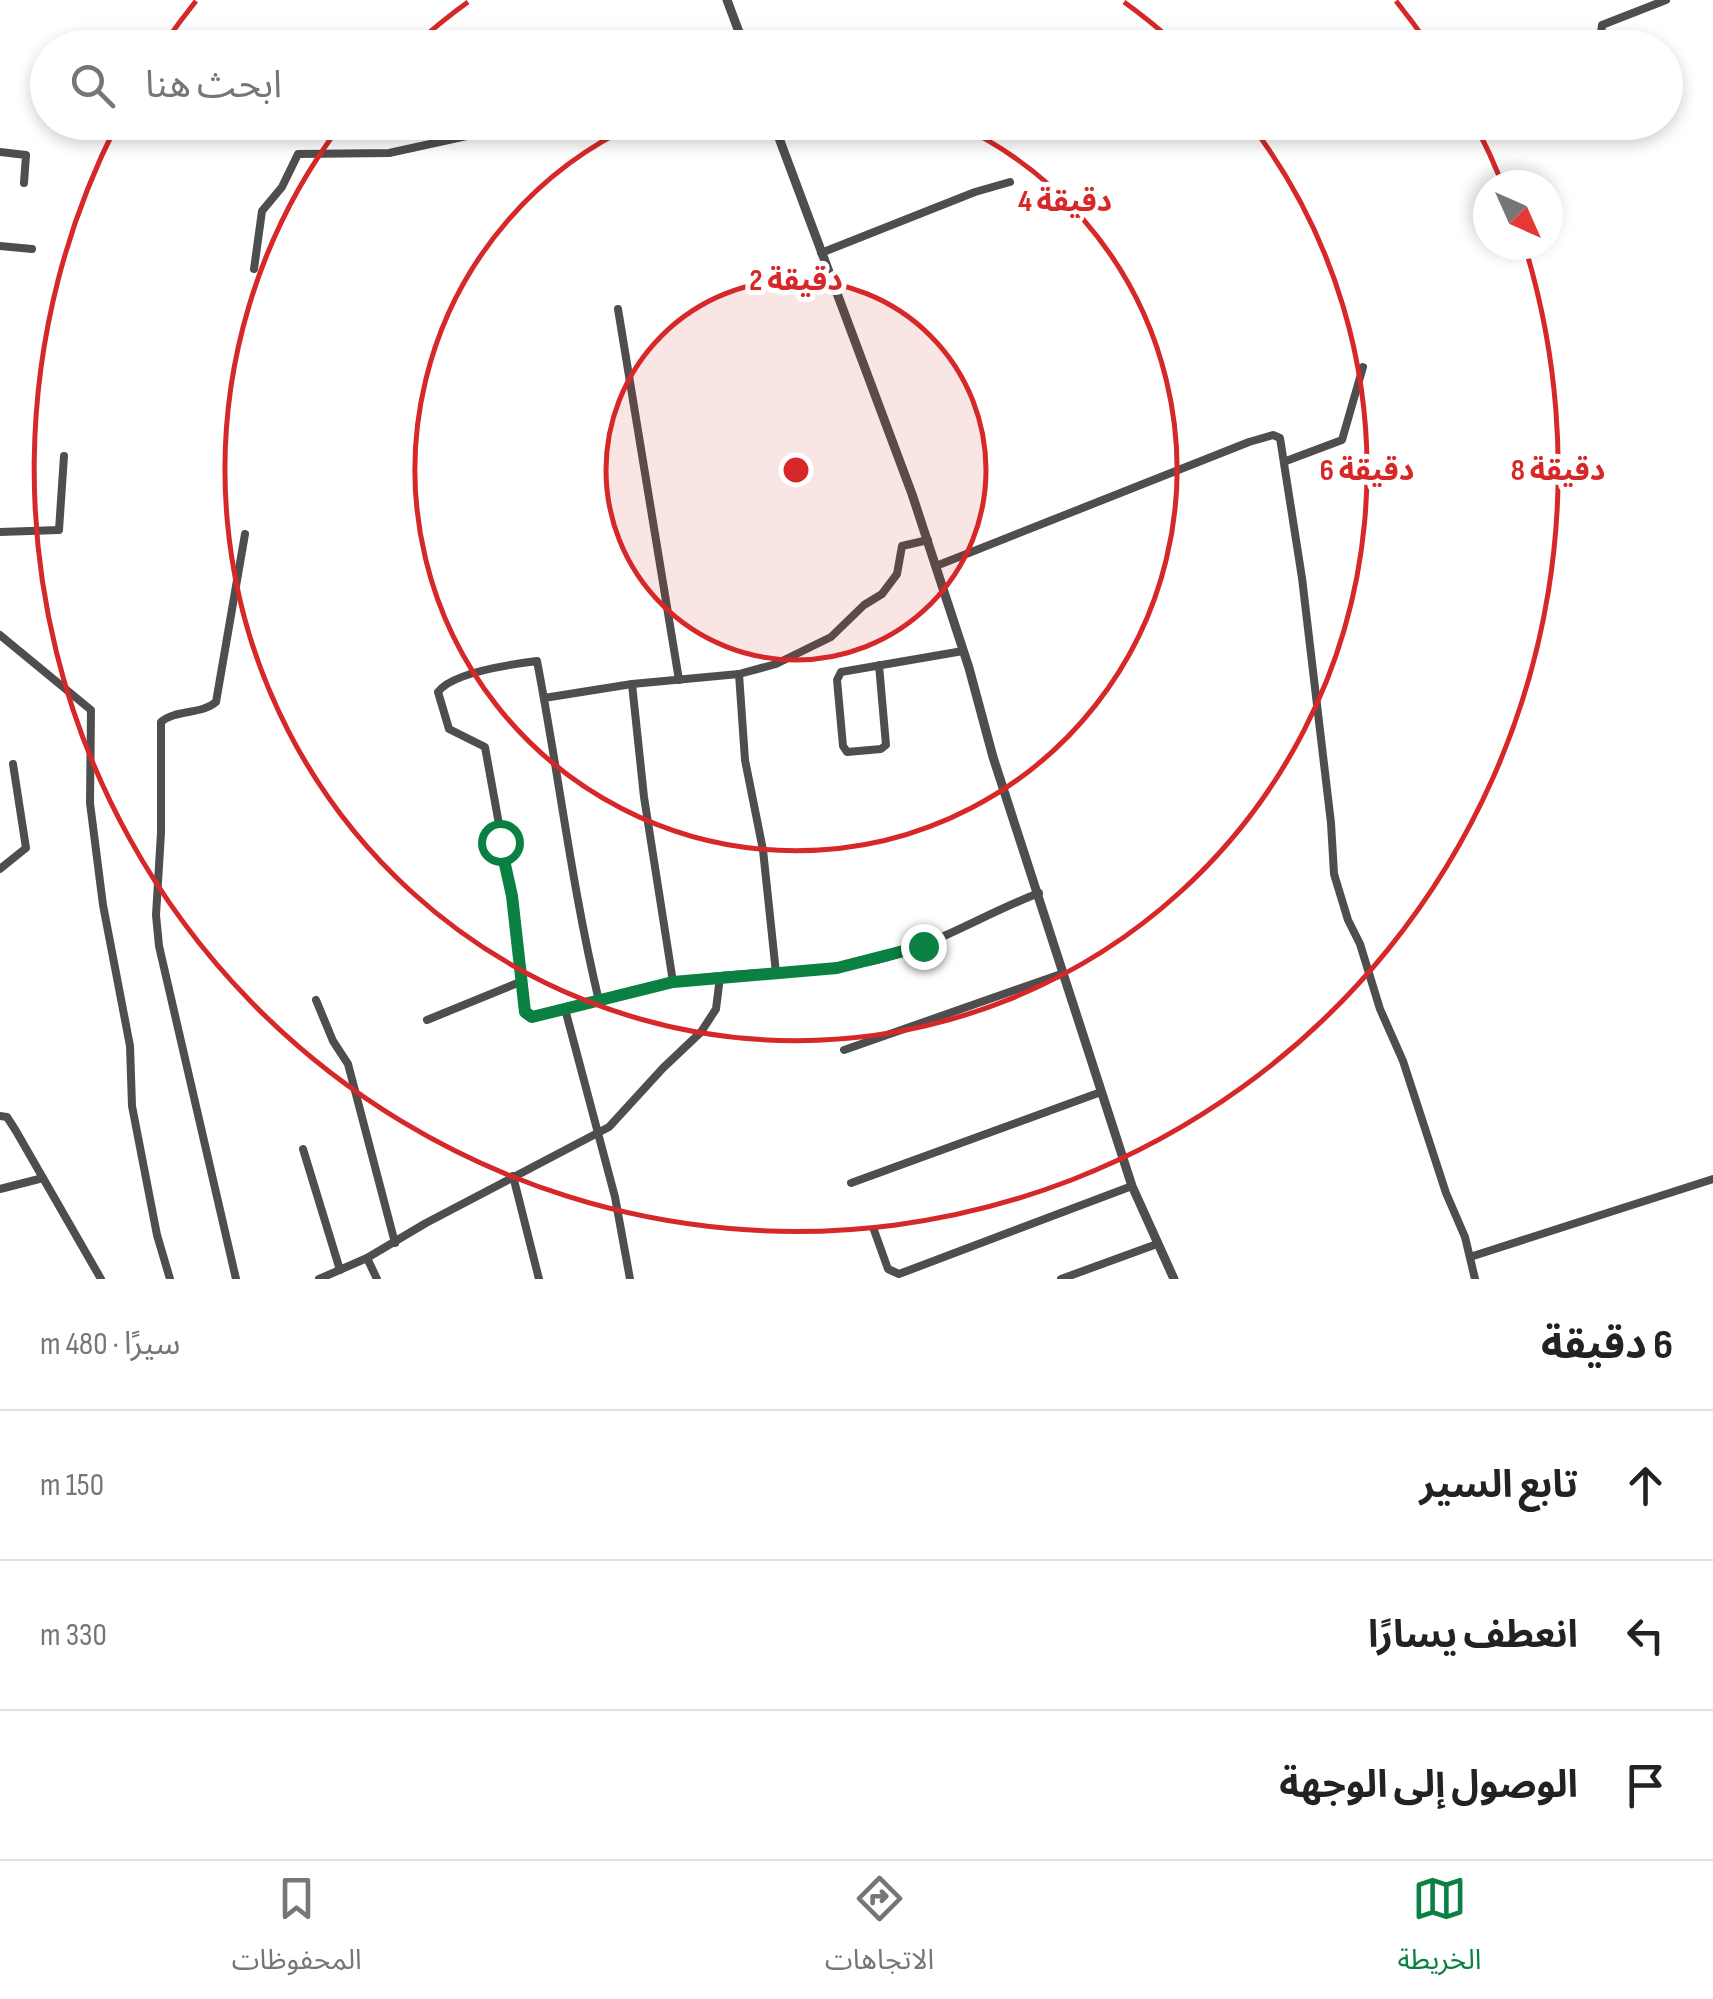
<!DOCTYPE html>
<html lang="ar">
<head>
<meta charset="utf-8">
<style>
	body { margin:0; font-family:"Sofia Sans Condensed","Noto Sans Arabic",sans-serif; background:#f6f6f6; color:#222; direction:rtl }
	.compass { position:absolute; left:1473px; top:170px; width:90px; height:90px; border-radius:50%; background:#fff; box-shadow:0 5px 15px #0003; rotate:135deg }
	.stop { position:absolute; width:30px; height:30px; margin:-22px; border:8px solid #0b8043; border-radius:50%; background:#fff }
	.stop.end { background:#0b8043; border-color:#fff; box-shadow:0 2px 10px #0008 }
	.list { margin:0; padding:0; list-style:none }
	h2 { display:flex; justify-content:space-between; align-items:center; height:130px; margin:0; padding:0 40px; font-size:42px }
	h2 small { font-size:32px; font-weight:400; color:#767676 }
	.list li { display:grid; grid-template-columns:65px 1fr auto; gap:30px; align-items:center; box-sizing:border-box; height:150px; padding:0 40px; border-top:2px solid #e0e0e0 }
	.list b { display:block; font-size:38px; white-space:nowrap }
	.list em { font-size:32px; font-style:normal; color:#767676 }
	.icon { flex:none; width:55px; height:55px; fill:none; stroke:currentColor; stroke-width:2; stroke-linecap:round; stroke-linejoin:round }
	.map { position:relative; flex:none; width:1713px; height:1279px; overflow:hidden; direction:ltr }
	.search { position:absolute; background:#fff; box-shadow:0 5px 15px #0003; left:30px; right:30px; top:30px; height:110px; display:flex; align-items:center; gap:25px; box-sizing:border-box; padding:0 35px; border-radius:55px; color:#767676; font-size:38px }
	.sheet { height:580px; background:#fff }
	nav { display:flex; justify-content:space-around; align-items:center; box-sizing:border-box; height:140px; border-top:2px solid #e0e0e0; background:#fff; font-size:28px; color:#767676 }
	nav a { display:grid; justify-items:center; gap:5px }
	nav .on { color:#0b8043 }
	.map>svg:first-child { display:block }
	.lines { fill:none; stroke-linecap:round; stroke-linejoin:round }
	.minor { stroke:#4e4e4e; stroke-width:8 }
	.tertiary { stroke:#4e4e4e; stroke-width:9 }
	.route { stroke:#0b8043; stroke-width:12 }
	.ring { fill:none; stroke:#d62828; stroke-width:5 }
	.centre { fill:#d62828; stroke:#fff; stroke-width:5 }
	.ring-label { font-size:30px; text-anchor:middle; font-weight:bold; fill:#d62828; stroke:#fff; stroke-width:10; stroke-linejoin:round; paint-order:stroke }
</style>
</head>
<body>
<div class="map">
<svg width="1713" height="1279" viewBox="0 0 1713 1279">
	<rect width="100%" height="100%" fill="#fff"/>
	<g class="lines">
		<g class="minor">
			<path d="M1606,48L1601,34L1602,25L1666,0"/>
			<path d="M0,152L26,155L24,183"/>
			<path d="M0,246L32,249"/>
			<path d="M821,253L975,192L1010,182"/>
			<path d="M254,269L262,211L282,187L298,154L389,153L531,122"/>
			<path d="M618,309L679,680"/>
			<path d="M1286,461L1342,440L1363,367"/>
			<path d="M0,532L59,530L64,456"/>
			<path d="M936,566L1249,442L1273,435L1280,438L1302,578L1331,823L1334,874L1348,920L1360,944L1380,1009L1403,1061L1446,1193L1465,1237L1475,1279"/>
			<path d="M0,635L91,710L90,803L103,905L130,1046L132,1106L157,1235L170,1279"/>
			<path d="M879,665L886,745L881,749L847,752L843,746L837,680L841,672L963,651"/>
			<path d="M739,674L745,760L763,850L776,973"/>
			<path d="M632,684L644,797L673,982"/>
			<path d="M544,698L632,684L739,674L776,664L831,637L864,605L882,594L897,574L902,546L928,540"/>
			<path d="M0,869L26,848L13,764"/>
			<path d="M316,1000L333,1041L348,1064L395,1243"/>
			<path d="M599,1001C572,889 559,775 537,661C513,664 452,672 438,692L449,729L485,747L512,896L525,1012L533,1017C579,1006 626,990 673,982C741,970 810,975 877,960C935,946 984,914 1039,893"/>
			<path d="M565,1009L615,1197L630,1279"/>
			<path d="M427,1020L520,982"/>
			<path d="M844,1050L1064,973"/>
			<path d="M0,1116L7,1117L16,1131L101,1279"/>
			<path d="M303,1149L340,1270"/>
			<path d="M513,1176L539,1279"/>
			<path d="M851,1183L1101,1092"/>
			<path d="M0,1189L43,1178"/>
			<path d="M874,1230L888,1269L899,1274L1132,1186"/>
			<path d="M1470,1257L1713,1179"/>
			<path d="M367,1258L377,1279"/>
			<path d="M236,1279L159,946L156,915L161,833V722C176,709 201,715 216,702L245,534"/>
			<path d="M319,1279L367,1258L426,1223L609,1127L663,1068L701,1032L716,1009L720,977"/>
			<path d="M1061,1279L1157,1244"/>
		</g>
		<g class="tertiary">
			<path d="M727,0L745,48"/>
			<path d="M773,122L912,494L969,668L993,757L1132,1186L1174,1279"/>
		</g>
	</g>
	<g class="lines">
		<path class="route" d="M500,842L512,896L525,1012L532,1017L673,982L837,968L923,946"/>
	</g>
	<circle cx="796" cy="470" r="190" fill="#d62828" fill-opacity=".12"/>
	<g class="ring">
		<circle cx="796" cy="470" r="190"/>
		<path d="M954 123A381 381 0 1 1 638 123"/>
		<path d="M414 46A571 571 0 0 1 468 2M1124 2A571 571 0 0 1 1178 46M1252 126A571 571 0 1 1 340 126"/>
		<path d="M164 44A762 762 0 0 1 196 1M1396 1A762 762 0 0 1 1428 44M1475 124A762 762 0 0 1 1503 185M1525 247A762 762 0 1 1 117 124"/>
	</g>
	<circle cx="796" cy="470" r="15" class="centre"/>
	<g class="ring-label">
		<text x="1065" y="211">4 دقيقة</text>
		<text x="796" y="290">2 دقيقة</text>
		<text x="1367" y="480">6 دقيقة</text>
		<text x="1558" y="480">8 دقيقة</text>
	</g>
</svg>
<svg class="compass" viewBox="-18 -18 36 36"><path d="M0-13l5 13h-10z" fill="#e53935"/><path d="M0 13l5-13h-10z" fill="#767676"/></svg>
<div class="stop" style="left:500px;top:842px"></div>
<div class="stop end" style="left:923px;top:946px"></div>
<div class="search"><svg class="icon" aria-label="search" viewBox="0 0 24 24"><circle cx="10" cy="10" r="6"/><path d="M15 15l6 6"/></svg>ابحث هنا</div>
</div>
<section class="sheet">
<h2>6 دقيقة<small>سيرًا · 480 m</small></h2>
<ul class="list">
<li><svg class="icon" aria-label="ahead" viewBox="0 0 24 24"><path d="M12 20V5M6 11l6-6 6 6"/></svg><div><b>تابع السير</b></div><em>150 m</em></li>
<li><svg class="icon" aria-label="left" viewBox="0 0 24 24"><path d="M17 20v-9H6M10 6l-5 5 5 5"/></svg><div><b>انعطف يسارًا</b></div><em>330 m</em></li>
<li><svg class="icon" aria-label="arrive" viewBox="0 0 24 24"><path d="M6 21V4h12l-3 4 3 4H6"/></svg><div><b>الوصول إلى الوجهة</b></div></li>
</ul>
</section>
<nav>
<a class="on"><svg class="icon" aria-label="map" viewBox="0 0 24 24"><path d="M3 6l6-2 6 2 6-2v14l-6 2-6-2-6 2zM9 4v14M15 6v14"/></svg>الخريطة</a>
<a><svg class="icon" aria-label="directions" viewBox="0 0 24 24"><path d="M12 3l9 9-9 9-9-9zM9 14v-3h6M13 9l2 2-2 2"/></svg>الاتجاهات</a>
<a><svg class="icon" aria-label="saved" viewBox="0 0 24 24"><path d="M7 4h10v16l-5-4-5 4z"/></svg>المحفوظات</a>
</nav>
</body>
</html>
